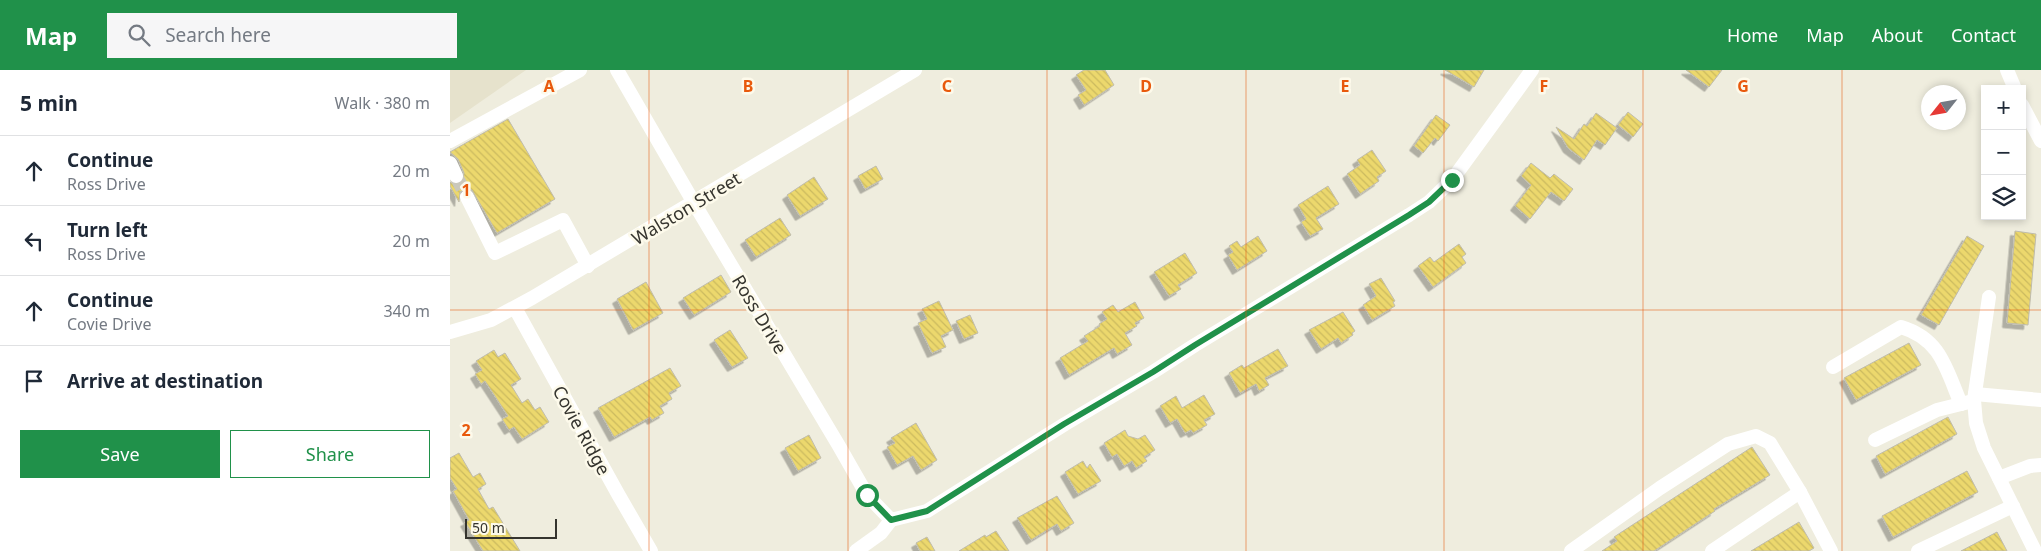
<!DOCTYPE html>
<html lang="en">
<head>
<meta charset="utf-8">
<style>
	body { margin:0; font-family:"Noto Sans",sans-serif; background:#f6f6f7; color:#1f2937 }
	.controls { position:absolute; right:15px; top:15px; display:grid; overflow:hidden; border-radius:0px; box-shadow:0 2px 8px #0003 }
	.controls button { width:45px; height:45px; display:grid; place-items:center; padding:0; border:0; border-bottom:1px solid #e0e1e3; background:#fff; color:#1f2937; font:25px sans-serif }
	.compass { position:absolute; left:1471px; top:15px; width:45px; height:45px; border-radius:50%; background:#fff; box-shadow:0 2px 8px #0003; rotate:239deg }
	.scale { position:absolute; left:15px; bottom:12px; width:92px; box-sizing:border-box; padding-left:5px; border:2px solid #35342e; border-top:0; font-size:14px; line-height:18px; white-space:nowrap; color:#35342e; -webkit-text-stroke:4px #fdfaeb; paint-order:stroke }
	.stop { position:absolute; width:15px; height:15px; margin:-11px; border:4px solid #20914a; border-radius:50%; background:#fff }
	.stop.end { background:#20914a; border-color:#fff; box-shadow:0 1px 5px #0008 }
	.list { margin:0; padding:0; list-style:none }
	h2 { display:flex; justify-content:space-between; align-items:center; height:65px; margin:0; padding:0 20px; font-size:21px }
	h2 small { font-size:16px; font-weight:400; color:#747a83 }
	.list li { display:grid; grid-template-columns:32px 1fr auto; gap:15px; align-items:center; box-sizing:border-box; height:70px; padding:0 20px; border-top:1px solid #e0e1e3 }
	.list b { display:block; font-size:19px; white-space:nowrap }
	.list p { margin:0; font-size:16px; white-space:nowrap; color:#747a83 }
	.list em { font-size:16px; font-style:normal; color:#747a83 }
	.actions { display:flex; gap:10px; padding:15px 20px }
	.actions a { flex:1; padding:11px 0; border:1px solid #20914a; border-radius:0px; text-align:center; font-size:18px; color:#20914a }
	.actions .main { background:#20914a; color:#fff }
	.icon { flex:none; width:28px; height:28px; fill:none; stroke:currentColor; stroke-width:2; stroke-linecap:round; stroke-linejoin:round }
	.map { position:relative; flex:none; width:1591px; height:481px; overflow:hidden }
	header { display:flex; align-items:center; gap:30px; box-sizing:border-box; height:70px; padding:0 25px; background:#20914a; color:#fff }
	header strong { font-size:24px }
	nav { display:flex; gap:28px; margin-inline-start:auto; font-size:18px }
	.search { width:350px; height:45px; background:#f6f6f7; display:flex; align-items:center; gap:12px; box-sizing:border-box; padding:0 18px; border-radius:0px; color:#747a83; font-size:19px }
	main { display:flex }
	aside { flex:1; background:#fff }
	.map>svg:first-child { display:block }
	.built { fill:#e6e2cc }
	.building { fill:url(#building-back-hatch); stroke:#bfbcae; filter:url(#shadow) }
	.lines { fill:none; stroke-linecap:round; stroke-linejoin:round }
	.minor-tunnel { stroke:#cac8bb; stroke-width:14; stroke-dasharray:14 7; stroke-linecap:butt }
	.minor { stroke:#fff; stroke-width:14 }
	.route { stroke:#20914a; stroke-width:6 }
	.grid { fill:none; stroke:#e8590c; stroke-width:1; stroke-opacity:0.55 }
	.labels { text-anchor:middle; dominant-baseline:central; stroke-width:5; stroke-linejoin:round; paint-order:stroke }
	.street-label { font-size:18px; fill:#35342e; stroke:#fdfaeb }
	.grid-label { font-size:16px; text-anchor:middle; font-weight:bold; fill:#e8590c; stroke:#fdfaeb; stroke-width:5; stroke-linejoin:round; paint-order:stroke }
</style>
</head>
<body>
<header>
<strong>Map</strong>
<div class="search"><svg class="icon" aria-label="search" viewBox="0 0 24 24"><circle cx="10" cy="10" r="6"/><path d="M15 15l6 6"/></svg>Search here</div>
<nav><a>Home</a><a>Map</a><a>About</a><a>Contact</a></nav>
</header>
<main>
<aside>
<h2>5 min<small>Walk · 380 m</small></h2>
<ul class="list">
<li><svg class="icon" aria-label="ahead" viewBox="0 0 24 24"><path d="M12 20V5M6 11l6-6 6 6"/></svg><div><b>Continue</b><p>Ross Drive</p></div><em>20 m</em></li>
<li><svg class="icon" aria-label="left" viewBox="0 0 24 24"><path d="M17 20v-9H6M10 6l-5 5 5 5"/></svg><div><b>Turn left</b><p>Ross Drive</p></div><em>20 m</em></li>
<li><svg class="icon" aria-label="ahead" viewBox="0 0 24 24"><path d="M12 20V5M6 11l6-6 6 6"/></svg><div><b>Continue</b><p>Covie Drive</p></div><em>340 m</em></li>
<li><svg class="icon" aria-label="arrive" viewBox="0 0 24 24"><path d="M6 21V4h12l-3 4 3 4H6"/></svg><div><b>Arrive at destination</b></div></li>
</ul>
<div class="actions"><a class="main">Save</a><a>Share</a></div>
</aside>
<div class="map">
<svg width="1591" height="481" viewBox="0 0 1591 481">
	<defs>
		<pattern id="building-back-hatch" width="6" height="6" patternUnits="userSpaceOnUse" patternTransform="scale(1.25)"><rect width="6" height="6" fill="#ecd86d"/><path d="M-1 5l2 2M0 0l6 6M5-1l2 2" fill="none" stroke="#cbba5f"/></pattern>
		<filter id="shadow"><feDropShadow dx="-4.5" dy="4.5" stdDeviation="0" flood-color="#0004"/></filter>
	</defs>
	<rect width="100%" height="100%" fill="#efedde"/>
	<path class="built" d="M0,0H76L0,53Z"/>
	<g class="building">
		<path d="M634,0H655L664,15L634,35L628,25L636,20L626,5Z"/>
		<path d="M995,0H1034L1024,17Z"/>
		<path d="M1236,0H1272L1259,17Z"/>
		<path d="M1178,42L1193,54L1183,67L1168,55Z"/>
		<path d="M1146,43L1167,58L1155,75L1147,70L1134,90L1118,78L1106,57L1124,69L1134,54L1137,56Z"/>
		<path d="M986,45L1000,55L988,71L985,68L973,83L964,76Z"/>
		<path d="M58,49L105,129L47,163L22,120L17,118L10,122L9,132L0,116V112L5,115L10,114L13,111L14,103L8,89L0,82Z"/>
		<path d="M922,80L936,101L927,107L929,111L910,124L897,104L910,95L907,90Z"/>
		<path d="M1081,93L1100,108L1104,104L1123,119L1114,131L1101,122L1080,149L1065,136L1081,115L1071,106Z"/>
		<path d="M426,96L433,109L415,119L408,106Z"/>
		<path d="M364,107L378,129L350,146L337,125Z"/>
		<path d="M878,116L889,134L866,148L873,159L860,166L851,152L856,149L848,135Z"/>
		<path d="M330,148L341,165L306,187L295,170Z"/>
		<path d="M1565,161L1586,164L1578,255L1557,253Z"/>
		<path d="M808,166L817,181L787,200L778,185L783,182L779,176L787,171L791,177Z"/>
		<path d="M1517,166L1534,176L1489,255L1471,245Z"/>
		<path d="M1009,174L1016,184L1012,187L1016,193L983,217L968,196L980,187L984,192Z"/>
		<path d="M735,183L747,203L728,215L731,219L719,226L704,202Z"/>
		<path d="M271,205L281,222L244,245L233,228Z"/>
		<path d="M931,208L945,231L943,232L945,236L922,250L913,235L926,226L919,214Z"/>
		<path d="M196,212L213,243L183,260L167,229Z"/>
		<path d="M489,231L503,260L491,266L496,277L482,283L468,253L477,249L472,239Z"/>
		<path d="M685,232L694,248L685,253L687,256L675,263L682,275L667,284L664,278L619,305L610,288L638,271L634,266L650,256L649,254L657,249L652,242L663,235L668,242Z"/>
		<path d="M893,242L905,261L902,263L903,265L891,273L888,268L871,279L859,260Z"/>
		<path d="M520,245L528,263L514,269L506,251Z"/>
		<path d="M280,260L298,288L282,297L264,270Z"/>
		<path d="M1459,273L1471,295L1406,330L1394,308Z"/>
		<path d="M828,279L838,296L815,308L819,315L809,321L806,314L790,323L779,303L792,295L794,298Z"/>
		<path d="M44,280L48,287L55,283L71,309L61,315L72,333L78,329L85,340L90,337L99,352L72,369L64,357L59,360L52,349L58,346L35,311L31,314L25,304L32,300L26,291Z"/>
		<path d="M220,298L231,316L219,323L222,329L210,336L214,343L202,350L200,347L164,367L148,338Z"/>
		<path d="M754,325L765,344L754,350L757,355L743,363L741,360L735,363L727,349L720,353L710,336L726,326L732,338Z"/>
		<path d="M1498,347L1507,364L1435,404L1426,386Z"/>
		<path d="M466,353L487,390L471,400L463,386L447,395L437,377L445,373L441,368Z"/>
		<path d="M675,360L678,366L688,369L695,365L705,380L694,387L697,391L686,398L682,391L674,396L667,384L662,387L654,373Z"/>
		<path d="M359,365L371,388L348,401L335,378Z"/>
		<path d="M1302,377L1320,405L1264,439L1265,441L1204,481H1152L1167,471L1164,467Z"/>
		<path d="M9,383L23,407L30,403L36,414L28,419L39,439L43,437L70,481H33L25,468L15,452L19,450L3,421L7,419L0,408V388Z"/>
		<path d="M633,391L637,398L640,394L651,411L628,424L615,402Z"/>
		<path d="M1517,401L1528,422L1443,467L1432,446Z"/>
		<path d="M607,426L624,453L611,461L607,454L581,470L567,448Z"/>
		<path d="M1349,452L1364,478L1359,481H1301Z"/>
		<path d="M546,461L559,481H509L535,465L536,467Z"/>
		<path d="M1547,462L1557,481H1511Z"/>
		<path d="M477,467L485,481H470L466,473Z"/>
	</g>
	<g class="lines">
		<path class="minor-tunnel" d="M6,106L17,127"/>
		<g class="minor">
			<path d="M167,0L244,133L389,376L417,425L441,450L477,441L615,354L703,302L745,275L959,145L979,132L1002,110L1082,0"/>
			<path d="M1557,0L1565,19"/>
			<path d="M1572,35L1591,71"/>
			<path d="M0,71L130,0"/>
			<path d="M0,93L6,106"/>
			<path d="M17,127L45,183L113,150L138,196"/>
			<path d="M1539,227L1524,330L1526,353L1534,378L1585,481"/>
			<path d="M65,238L168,424L201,481"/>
			<path d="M0,262L41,250L82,228L465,0"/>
			<path d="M1383,297L1451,257C1491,269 1496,299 1511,334"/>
			<path d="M1525,324L1591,330"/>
			<path d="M1425,370L1487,340L1519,332"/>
			<path d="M1549,408L1580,396L1591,395"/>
			<path d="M406,481L431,463L441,450"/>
			<path d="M1121,481L1210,418L1278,374L1306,366L1320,373L1350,422L1381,481"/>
			<path d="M1262,481L1350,422"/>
			<path d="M1468,481L1563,436"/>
		</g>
	</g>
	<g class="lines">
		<path class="route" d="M417,425L441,450L477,441L614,354L703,302L745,275L959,145L979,132L1002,110"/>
	</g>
	<path class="grid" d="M199,0V481M398,0V481M597,0V481M796,0V481M994,0V481M1193,0V481M1392,0V481M0,240H1591"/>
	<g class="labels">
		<g class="street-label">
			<text transform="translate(236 138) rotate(-31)">Walston Street</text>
			<text transform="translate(310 244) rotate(59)">Ross Drive</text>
			<text transform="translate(132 360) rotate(61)">Covie Ridge</text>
		</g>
	</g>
	<g class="grid-label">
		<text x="99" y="22">A</text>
		<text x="298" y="22">B</text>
		<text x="497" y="22">C</text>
		<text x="696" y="22">D</text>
		<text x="895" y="22">E</text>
		<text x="1094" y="22">F</text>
		<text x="1293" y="22">G</text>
		<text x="16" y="126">1</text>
		<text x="16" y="366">2</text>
	</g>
</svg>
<div class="controls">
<button>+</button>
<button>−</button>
<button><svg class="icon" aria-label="layers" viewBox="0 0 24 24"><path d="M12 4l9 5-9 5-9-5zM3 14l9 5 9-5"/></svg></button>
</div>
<svg class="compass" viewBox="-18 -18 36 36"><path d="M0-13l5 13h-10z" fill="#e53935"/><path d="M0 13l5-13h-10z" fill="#747a83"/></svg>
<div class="scale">50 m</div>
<div class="stop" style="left:417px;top:425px"></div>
<div class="stop end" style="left:1002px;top:110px"></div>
</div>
</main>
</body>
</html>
